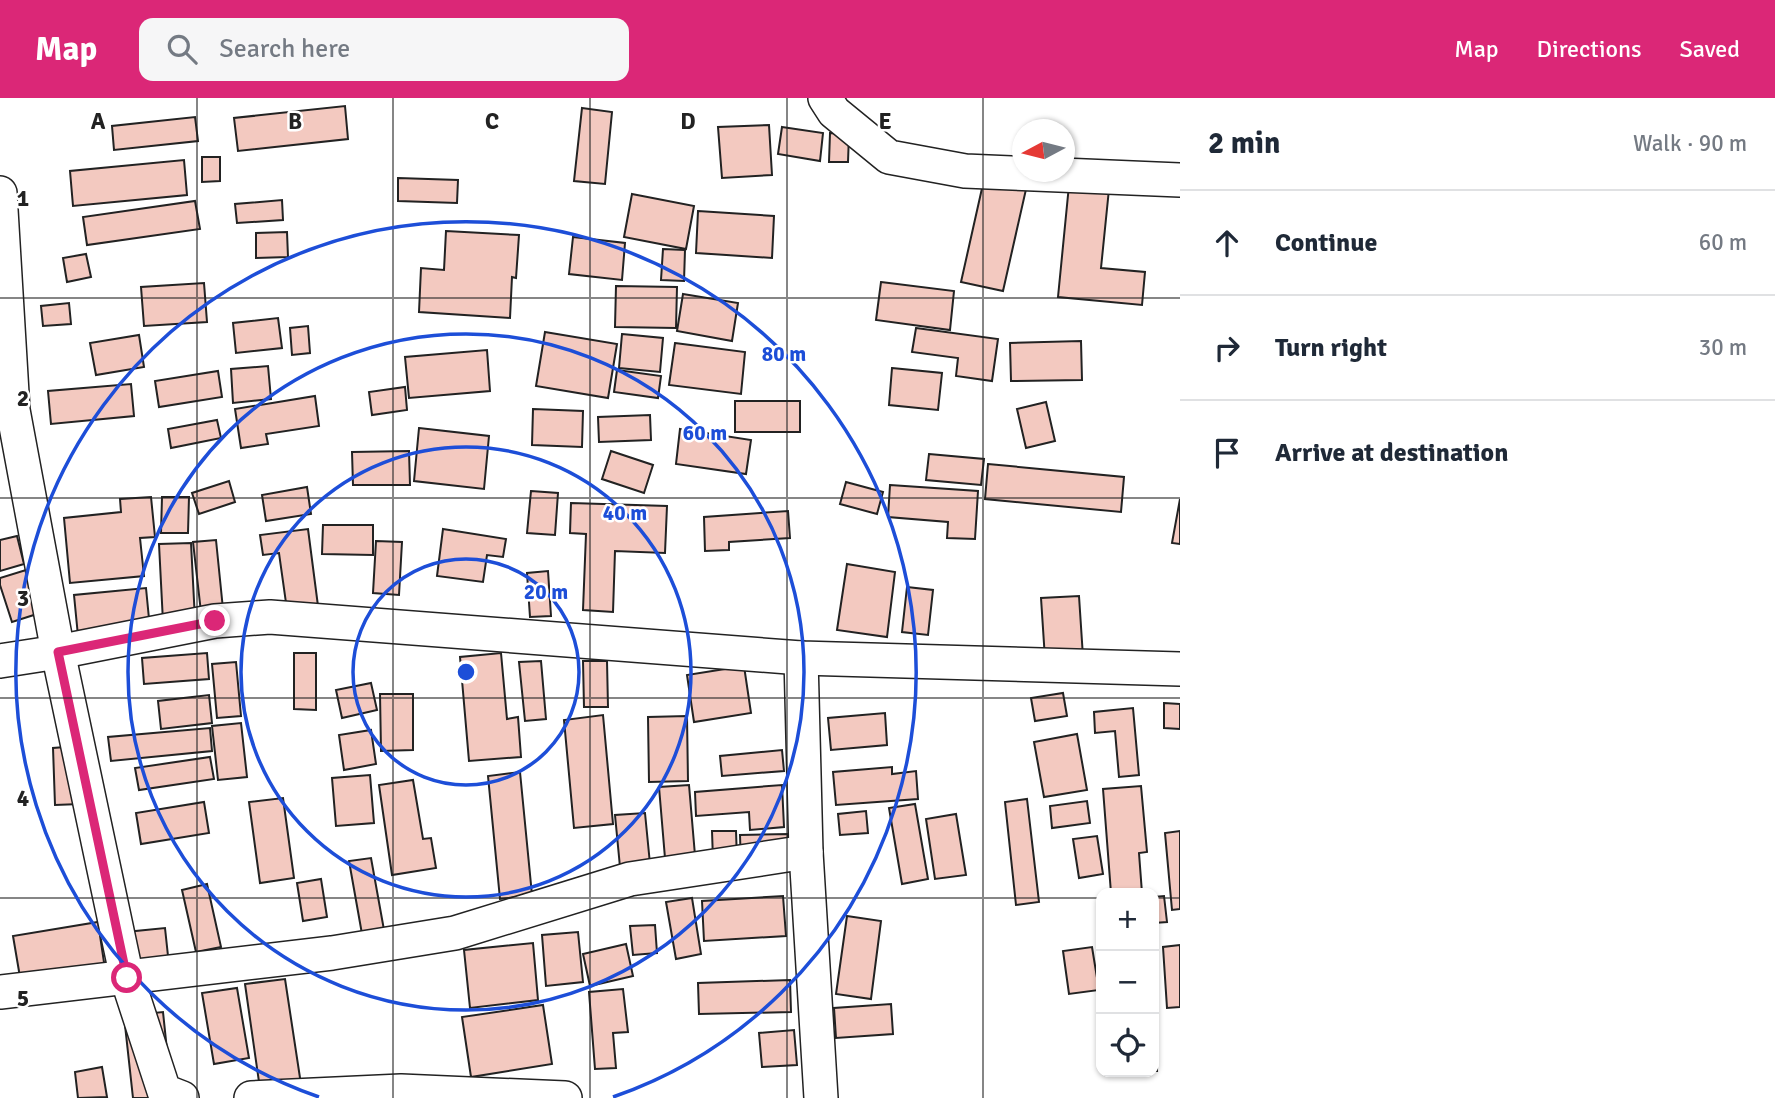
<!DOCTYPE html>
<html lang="en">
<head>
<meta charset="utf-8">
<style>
	body { margin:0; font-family:Signika,sans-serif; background:#f6f6f7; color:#1f2937 }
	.controls { position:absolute; right:21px; bottom:21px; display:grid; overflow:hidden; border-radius:14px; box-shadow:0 2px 5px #0004 }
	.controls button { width:63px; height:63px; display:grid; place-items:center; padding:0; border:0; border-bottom:2px solid #e0e1e3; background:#fff; color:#1f2937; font:35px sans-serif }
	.compass { position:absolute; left:1012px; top:21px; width:63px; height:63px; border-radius:50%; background:#fff; box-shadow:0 2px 5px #0004; rotate:263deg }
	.stop { position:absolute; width:21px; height:21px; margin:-16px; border:5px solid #db2777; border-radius:50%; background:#fff }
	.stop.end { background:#db2777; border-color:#fff; box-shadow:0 2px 7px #0008 }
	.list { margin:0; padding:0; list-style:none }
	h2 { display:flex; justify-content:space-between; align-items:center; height:91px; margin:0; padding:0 28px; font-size:30px }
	h2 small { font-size:23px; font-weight:400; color:#747a83 }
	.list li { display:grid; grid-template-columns:46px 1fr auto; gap:21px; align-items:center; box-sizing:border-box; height:105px; padding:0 28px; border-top:2px solid #e0e1e3 }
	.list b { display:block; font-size:26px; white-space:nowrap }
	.list em { font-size:23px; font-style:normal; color:#747a83 }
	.icon { flex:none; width:38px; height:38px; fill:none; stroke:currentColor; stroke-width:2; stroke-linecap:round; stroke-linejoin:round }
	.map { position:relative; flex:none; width:1180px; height:1000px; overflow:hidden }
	header { display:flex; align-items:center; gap:42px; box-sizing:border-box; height:98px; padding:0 35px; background:#db2777; color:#fff }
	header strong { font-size:33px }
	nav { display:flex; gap:38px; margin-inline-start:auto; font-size:24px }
	.search { width:490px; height:63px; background:#f6f6f7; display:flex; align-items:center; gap:18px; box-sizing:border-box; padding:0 24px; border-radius:14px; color:#747a83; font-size:26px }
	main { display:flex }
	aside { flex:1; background:#fff }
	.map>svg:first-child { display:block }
	.building { fill:#f3c9c0; stroke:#222; stroke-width:2 }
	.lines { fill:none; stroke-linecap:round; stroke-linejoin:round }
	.street-casing { stroke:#222; stroke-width:36 }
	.street { stroke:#fff; stroke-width:33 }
	.route { stroke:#db2777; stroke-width:9 }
	.grid { fill:none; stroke:#222; stroke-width:2; stroke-opacity:0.55 }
	.ring { fill:none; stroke:#1d4ed8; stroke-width:3.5 }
	.grid-label { font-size:23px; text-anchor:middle; font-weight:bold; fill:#222; stroke:#fff; stroke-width:5; stroke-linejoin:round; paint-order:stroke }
	.centre { fill:#1d4ed8; stroke:#fff; stroke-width:3.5 }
	.ring-label { font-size:21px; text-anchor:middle; font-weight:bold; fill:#1d4ed8; stroke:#fff; stroke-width:5; stroke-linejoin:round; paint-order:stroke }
</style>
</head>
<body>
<header>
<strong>Map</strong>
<div class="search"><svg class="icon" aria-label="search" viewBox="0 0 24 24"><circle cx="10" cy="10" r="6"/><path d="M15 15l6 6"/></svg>Search here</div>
<nav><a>Map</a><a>Directions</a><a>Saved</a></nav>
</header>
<main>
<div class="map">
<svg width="1180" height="1000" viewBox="0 0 1180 1000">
	<rect width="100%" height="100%" fill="#fff"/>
	<g class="building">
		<path d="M345,8L348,41L238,53L234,20Z"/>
		<path d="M582,10L612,14L605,86L574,83Z"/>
		<path d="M195,19L198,43L114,52L112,28Z"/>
		<path d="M769,27L772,77L722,80L718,29Z"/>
		<path d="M782,29L823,35L820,63L778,56Z"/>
		<path d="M830,35L849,36L848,64H829Z"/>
		<path d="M202,59H220V83L202,84Z"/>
		<path d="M184,62L187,97L73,108L70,73Z"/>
		<path d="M987,68L1029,78L1003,193L961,184Z"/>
		<path d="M398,80L458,82L457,105L398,103Z"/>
		<path d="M1069,87L1109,91L1101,170L1145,174L1142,207L1058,199Z"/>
		<path d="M632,96L694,108L686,151L624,139Z"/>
		<path d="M282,102L283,122L237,125L235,106Z"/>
		<path d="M195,103L200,131L87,147L83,119Z"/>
		<path d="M698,113L774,118L772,160L696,155Z"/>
		<path d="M446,133L519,137L516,180L512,179L510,220L419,214L421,170L444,172Z"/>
		<path d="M287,134L288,159L256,160V135Z"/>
		<path d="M573,139L625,145L622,182L569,176Z"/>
		<path d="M663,151L685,152L684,183L661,182Z"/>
		<path d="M86,156L91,179L67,184L63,160Z"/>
		<path d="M881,184L954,193L950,232L876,222Z"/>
		<path d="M204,185L207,224L144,228L141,189Z"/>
		<path d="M616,188L677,189L676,230L615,229Z"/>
		<path d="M683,196L738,205L732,243L677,233Z"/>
		<path d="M69,205L71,226L43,228L41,208Z"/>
		<path d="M278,220L282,250L236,255L233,225Z"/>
		<path d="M308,228L310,255L292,257L290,230Z"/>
		<path d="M916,230L998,241L992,283L956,278L958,260L912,254Z"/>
		<path d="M545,234L617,246L608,300L536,288Z"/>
		<path d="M622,236L663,240L660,274L619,270Z"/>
		<path d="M139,237L144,269L96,277L90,245Z"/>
		<path d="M1081,243L1082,282L1011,283L1010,245Z"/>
		<path d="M675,245L745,254L741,296L669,287Z"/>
		<path d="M487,252L490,293L409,300L405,259Z"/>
		<path d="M268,268L271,301L233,305L231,271Z"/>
		<path d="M892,270L942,275L938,312L889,307Z"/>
		<path d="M617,272L661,278L658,300L614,294Z"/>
		<path d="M218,273L222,299L159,309L155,283Z"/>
		<path d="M131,286L134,318L51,326L48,293Z"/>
		<path d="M405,289L407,312L372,317L369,294Z"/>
		<path d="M315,298L319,328L266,336L268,346L241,350L235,311Z"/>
		<rect x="735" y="303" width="65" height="31"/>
		<path d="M1046,304L1055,343L1026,350L1017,311Z"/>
		<path d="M533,311L583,313L582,349L532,347Z"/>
		<path d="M650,317L651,342L599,344L598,319Z"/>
		<path d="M217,322L221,340L171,350L168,331Z"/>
		<path d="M419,330L489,338L484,391L414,383Z"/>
		<path d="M680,331L751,342L746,376L676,366Z"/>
		<path d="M409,353L410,387H353L352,354Z"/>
		<path d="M611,353L653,367L644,395L602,381Z"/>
		<path d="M929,356L984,361L981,387L926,382Z"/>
		<path d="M988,366L1124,379L1121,414L985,401Z"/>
		<path d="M229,383L235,404L199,416L192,395Z"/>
		<path d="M846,384L883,394L877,416L840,406Z"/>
		<path d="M890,387L978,393L975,441L947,440L948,424L888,419Z"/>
		<path d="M307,389L311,416L266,423L262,397Z"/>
		<path d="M531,393L558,395L555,437L527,435Z"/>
		<path d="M151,399L155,439L140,440L144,478L70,485L64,420L121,414L120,401Z"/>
		<path d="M162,399H189L188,435H161Z"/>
		<path d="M1180,401V446L1172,445Z"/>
		<path d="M571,405L667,408L665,455L615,453L613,514L583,512L586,436L570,435Z"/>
		<path d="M788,413L790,440L729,444V452L705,453L704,419Z"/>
		<path d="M323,427H373V457L322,456Z"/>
		<path d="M308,431L318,508L287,512L279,455L263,457L260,437Z"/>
		<path d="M443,431L506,441L503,459L487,457L483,484L437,478Z"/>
		<path d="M17,438L24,466L0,473V442Z"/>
		<path d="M216,442L224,521L202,523L193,444Z"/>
		<path d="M376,443L402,444L399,497L373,495Z"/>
		<path d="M191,445L195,522L163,524L159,446Z"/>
		<path d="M847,466L895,474L887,539L837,532Z"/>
		<path d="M26,472L40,515L12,524L0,487V480Z"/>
		<path d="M548,473L551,518L530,519L527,475Z"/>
		<path d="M907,489L933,492L928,537L902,534Z"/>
		<path d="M146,490L150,531L78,538L74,497Z"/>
		<path d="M1079,498L1083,559L1045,561L1041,500Z"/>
		<path d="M207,555L209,581L144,586L142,560Z"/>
		<path d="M294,555H316V612L294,611Z"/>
		<path d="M501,555L507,621L518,619L521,659L469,663L460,559Z"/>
		<path d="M541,563L546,621L525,623L519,564Z"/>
		<path d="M583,563H607L608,609H584Z"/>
		<path d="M236,564L241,618L217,620L212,566Z"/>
		<path d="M744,568L751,615L694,624L687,577Z"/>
		<path d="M371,585L377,612L342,620L336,592Z"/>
		<path d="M1063,595L1067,618L1035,623L1031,600Z"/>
		<path d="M380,596H413V652L381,653Z"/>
		<path d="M209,597L212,625L161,631L158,603Z"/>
		<path d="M1164,605L1180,606V631L1164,630Z"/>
		<path d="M1133,610L1139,677L1119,679L1115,633L1095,635L1094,614Z"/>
		<path d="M885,615L887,647L831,652L828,620Z"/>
		<path d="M603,617L613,726L574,730L564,622Z"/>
		<path d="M687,618L688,683L649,684L648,619Z"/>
		<path d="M241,625L247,679L218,682L212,628Z"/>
		<path d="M210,630L212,653L111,663L108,639Z"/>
		<path d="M371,632L376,666L344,672L339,637Z"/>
		<path d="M1077,636L1087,692L1044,699L1034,644Z"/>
		<path d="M78,648L80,706L55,707L53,650Z"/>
		<path d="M782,652L784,673L722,678L720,658Z"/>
		<path d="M210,659L214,681L139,692L135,670Z"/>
		<path d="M892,669V676L916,673L918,701L836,707L833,674Z"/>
		<path d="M520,674L532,797L500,801L488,678Z"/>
		<path d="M370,677L374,725L336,728L332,680Z"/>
		<path d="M413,682L423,741L431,740L436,770L392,777L379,687Z"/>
		<path d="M689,687L696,769L666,772L659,689Z"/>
		<path d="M782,687L784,729L750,732L749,714L696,718L695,694Z"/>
		<path d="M1141,688L1147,754L1139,755L1142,795H1111L1103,691Z"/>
		<path d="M283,700L294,780L260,785L249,704Z"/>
		<path d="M1027,701L1039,804L1016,807L1005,704Z"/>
		<path d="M1087,703L1090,725L1052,730L1050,708Z"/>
		<path d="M204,704L209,735L141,746L136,715Z"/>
		<path d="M915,706L928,781L902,786L889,710Z"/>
		<path d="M866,713L868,735L840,737L838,716Z"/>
		<path d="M645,715L650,766L620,769L615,717Z"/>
		<path d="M956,716L966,777L935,781L926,721Z"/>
		<path d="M712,733H736L737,762H713Z"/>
		<path d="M1180,733V811L1172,812L1165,735Z"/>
		<path d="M788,736V767L741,768L740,737Z"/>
		<path d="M1097,738L1103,776L1079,780L1073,741Z"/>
		<path d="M371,760L384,832L362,836L349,763Z"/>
		<path d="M321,781L327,819L303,823L297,785Z"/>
		<path d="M207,786L221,849L196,854L182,792Z"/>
		<path d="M783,798L786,838L704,843L702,803Z"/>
		<path d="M1164,798L1167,824L1154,825V799Z"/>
		<path d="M692,800L701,856L676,861L666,804Z"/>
		<path d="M847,818L881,823L871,901L836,896Z"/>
		<path d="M98,824L105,871L21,885L13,838Z"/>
		<path d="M655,827L657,855L633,857L630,828Z"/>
		<path d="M165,830L168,858L129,863L126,834Z"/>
		<path d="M578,834L583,884L546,888L542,837Z"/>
		<path d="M533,845L538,902L470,910L464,852Z"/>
		<path d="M626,846L633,878L590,888L583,856Z"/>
		<path d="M1180,847V909L1167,910L1163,849Z"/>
		<path d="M1092,849L1099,892L1069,896L1063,853Z"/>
		<path d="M285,881L302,993L261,998L245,886Z"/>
		<path d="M790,882L791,914L699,916L698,885Z"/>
		<path d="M237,890L249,960L214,966L202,895Z"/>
		<path d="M623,891L628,934L613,935L616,970L595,971L589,894Z"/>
		<path d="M891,906L893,936L836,940L834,910Z"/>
		<path d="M543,907L552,966L471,979L462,919Z"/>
		<path d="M163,914L172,1000H133L124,918Z"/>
		<path d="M794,932L797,967L762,969L759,935Z"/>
		<path d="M1154,932L1157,973H1154Z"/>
		<path d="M102,969L107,999L78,1000L75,974Z"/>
	</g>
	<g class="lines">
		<defs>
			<g id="street">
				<path d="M825,0L834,14L889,59L965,73L1180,82"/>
				<path d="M0,95L13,312L58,554L127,880L164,993L182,1000"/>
				<path d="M801,560L806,754L821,1000"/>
				<path d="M0,563L58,554L215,523L270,519L801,560L1180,571"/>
				<path d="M0,894L332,855L455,835L630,781L806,754"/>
				<path d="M251,1000L401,993L565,1000"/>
			</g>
		</defs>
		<use href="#street" class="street-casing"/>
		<use href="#street" class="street"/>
	</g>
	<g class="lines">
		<path class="route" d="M127,880L58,554L215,523"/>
	</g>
	<path class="grid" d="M197,0V1000M393,0V1000M590,0V1000M787,0V1000M983,0V1000M0,200H1180M0,400H1180M0,600H1180M0,800H1101M1154,800H1180"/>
	<g class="ring">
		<circle cx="466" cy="574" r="113"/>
		<circle cx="466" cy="574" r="225"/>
		<circle cx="466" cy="574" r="338"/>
		<path d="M319 999A450 450 0 1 1 613 999"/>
	</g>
	<g class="grid-label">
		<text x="98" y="31">A</text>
		<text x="295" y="31">B</text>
		<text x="492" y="31">C</text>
		<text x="688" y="31">D</text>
		<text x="885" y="31">E</text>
		<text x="23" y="108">1</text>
		<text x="23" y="308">2</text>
		<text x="23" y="508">3</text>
		<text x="23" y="708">4</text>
		<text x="23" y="908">5</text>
	</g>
	<circle cx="466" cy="574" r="10" class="centre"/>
	<g class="ring-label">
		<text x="784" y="263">80 m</text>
		<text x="705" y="342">60 m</text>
		<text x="625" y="422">40 m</text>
		<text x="546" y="501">20 m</text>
	</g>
</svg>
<div class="controls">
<button>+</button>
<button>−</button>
<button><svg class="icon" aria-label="locate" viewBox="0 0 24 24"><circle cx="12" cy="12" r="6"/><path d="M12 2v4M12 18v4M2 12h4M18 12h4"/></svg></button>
</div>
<svg class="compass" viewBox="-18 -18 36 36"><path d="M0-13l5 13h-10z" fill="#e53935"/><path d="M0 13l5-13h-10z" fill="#747a83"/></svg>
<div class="stop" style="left:127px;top:880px"></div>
<div class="stop end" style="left:215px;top:523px"></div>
</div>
<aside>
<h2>2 min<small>Walk · 90 m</small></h2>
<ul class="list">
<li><svg class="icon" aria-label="ahead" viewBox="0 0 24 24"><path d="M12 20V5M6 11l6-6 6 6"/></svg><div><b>Continue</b></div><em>60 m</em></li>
<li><svg class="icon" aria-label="right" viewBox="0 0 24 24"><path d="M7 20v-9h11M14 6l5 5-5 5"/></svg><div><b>Turn right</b></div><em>30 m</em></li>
<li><svg class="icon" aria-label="arrive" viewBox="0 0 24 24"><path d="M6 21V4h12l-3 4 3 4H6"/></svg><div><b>Arrive at destination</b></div></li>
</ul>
</aside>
</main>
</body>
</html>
